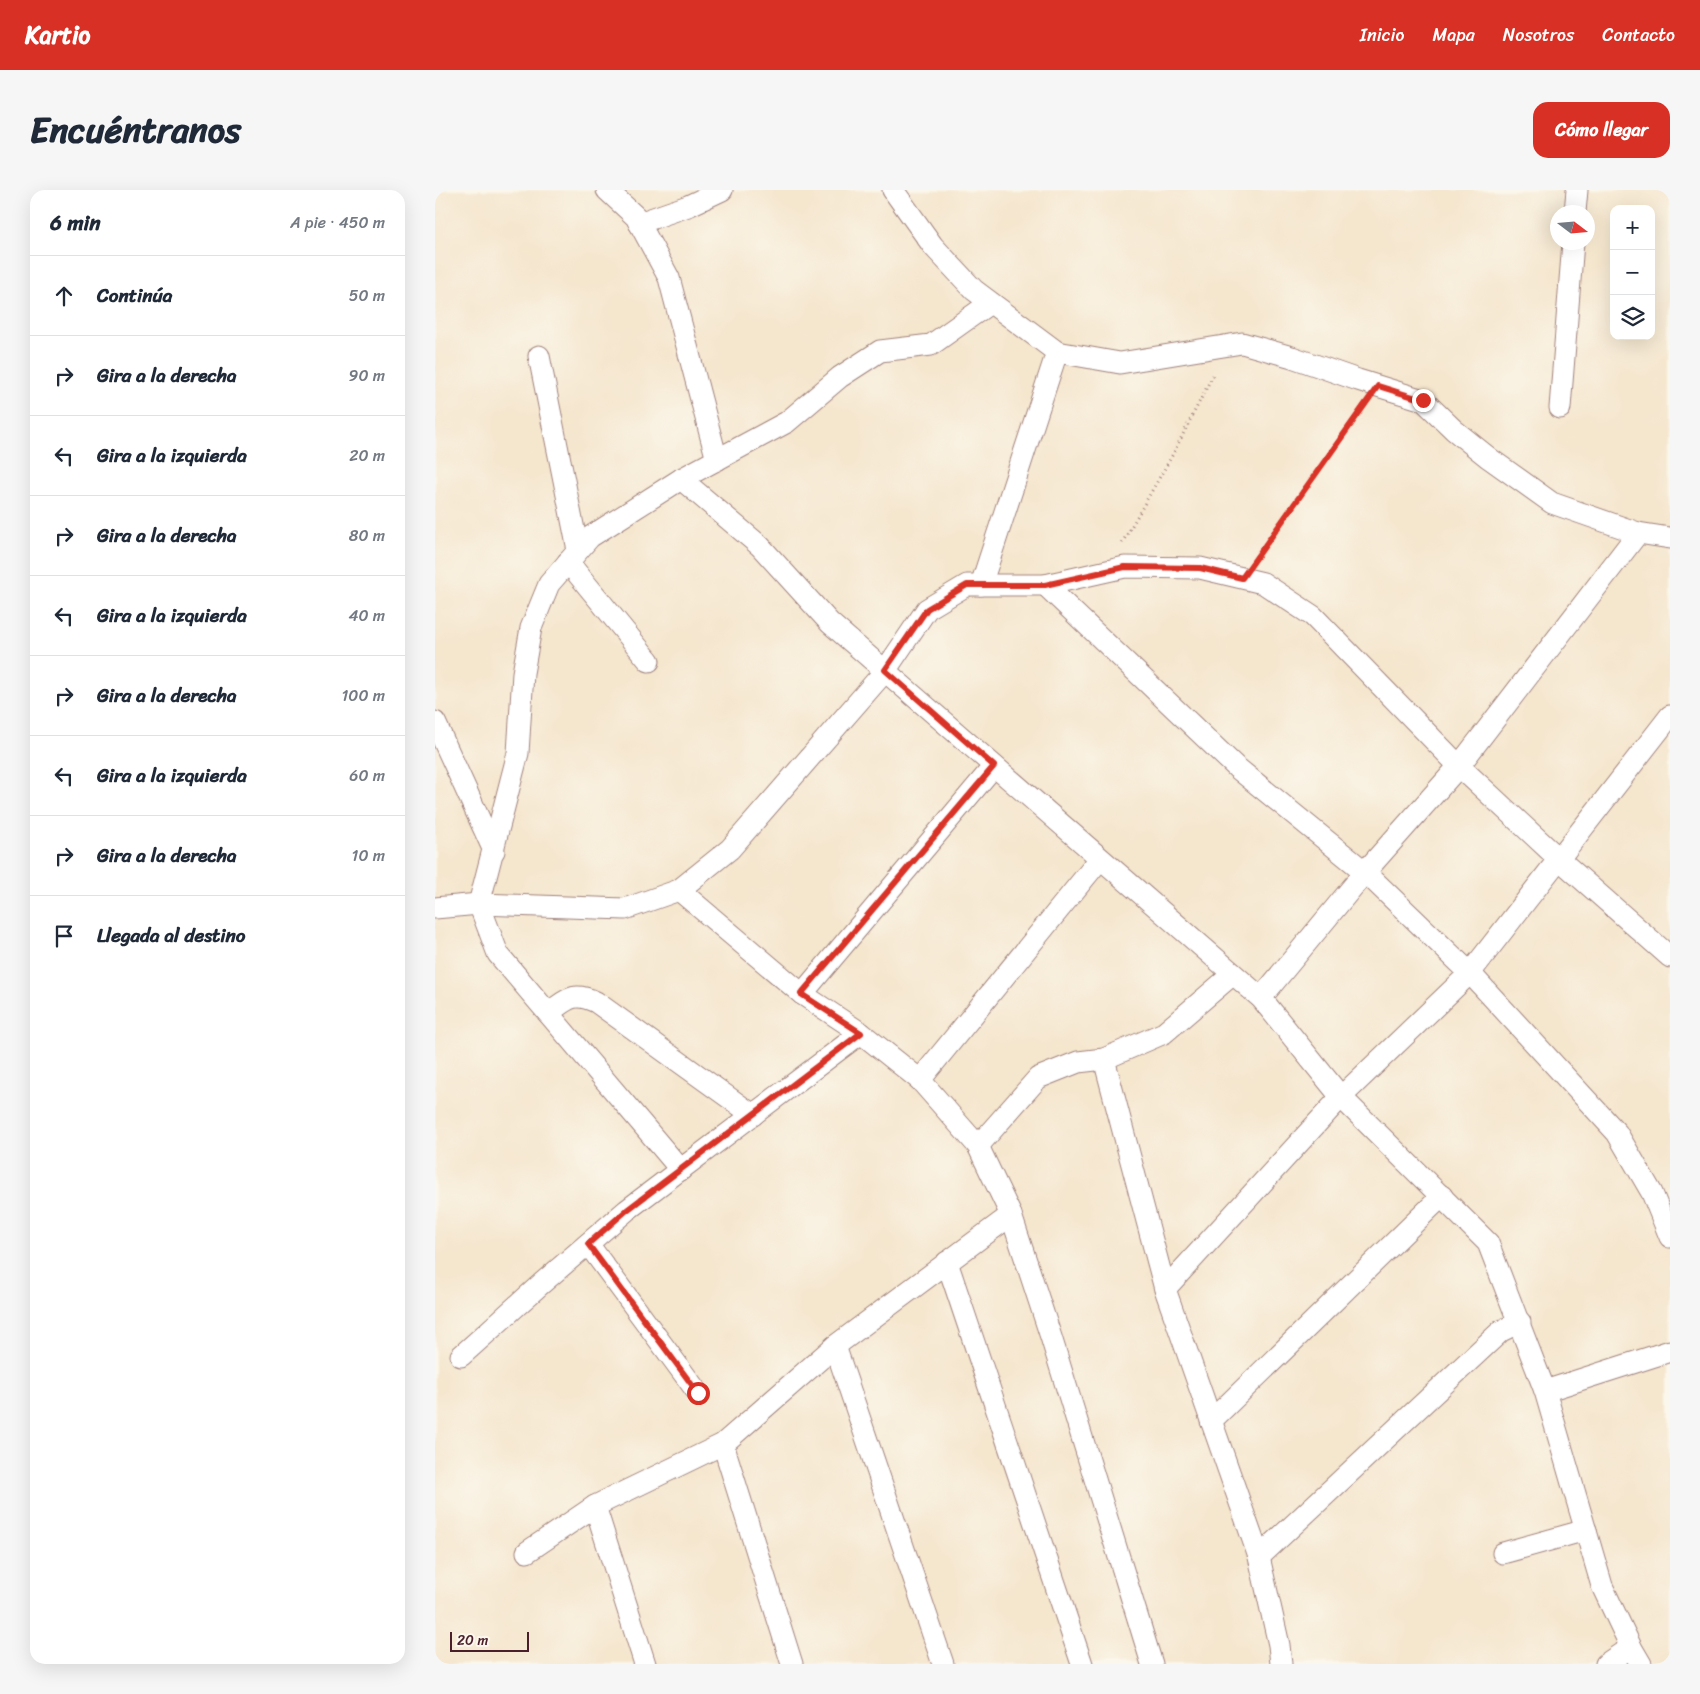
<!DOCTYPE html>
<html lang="es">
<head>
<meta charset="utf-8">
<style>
	body { margin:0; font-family:Sriracha,sans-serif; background:#f6f6f7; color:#1f2937 }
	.controls { position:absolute; right:15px; top:15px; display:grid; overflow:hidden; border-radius:10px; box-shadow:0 5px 20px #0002 }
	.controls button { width:45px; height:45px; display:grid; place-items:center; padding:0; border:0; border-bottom:1px solid #e0e1e3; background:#fff; color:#1f2937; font:25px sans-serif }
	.compass { position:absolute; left:1115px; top:15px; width:45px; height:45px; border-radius:50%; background:#fff; box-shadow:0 5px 20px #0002; rotate:106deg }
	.scale { position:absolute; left:15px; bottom:12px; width:79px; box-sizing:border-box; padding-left:5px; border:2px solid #4a1f2b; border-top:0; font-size:14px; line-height:18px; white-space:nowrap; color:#4a1f2b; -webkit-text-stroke:4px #fbf7ec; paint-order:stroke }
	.stop { position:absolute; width:15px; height:15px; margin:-11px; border:4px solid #d93025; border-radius:50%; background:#fff }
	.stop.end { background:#d93025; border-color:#fff; box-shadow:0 1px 5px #0008 }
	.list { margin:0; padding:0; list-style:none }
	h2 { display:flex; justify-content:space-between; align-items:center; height:65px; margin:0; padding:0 20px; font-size:21px }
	h2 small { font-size:16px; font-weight:400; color:#747a83 }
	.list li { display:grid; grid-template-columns:32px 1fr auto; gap:15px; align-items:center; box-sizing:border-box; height:80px; padding:0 20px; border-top:1px solid #e0e1e3 }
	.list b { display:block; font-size:19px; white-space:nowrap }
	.list em { font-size:16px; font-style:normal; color:#747a83 }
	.icon { flex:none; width:28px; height:28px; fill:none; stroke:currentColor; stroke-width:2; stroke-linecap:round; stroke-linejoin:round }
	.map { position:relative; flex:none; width:1235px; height:1474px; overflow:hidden; border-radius:15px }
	header { display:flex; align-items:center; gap:30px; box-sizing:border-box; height:70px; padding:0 25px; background:#d93025; color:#fff }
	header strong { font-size:24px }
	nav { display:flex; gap:28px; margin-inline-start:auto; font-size:18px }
	.intro { display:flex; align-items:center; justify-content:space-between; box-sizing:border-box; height:120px; padding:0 30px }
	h1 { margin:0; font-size:35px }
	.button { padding:12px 22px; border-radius:15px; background:#d93025; color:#fff; font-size:18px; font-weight:700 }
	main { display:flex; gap:30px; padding:0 30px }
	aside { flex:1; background:#fff; border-radius:15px; box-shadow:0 5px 20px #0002 }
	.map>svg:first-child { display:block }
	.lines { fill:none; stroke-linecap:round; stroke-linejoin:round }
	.minor-casing { stroke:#a0827c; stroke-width:23 }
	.path { stroke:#a0827c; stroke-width:3; stroke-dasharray:1 4; stroke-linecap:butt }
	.minor { stroke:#fff; stroke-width:21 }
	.route { stroke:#d93025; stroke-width:6 }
</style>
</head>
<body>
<header>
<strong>Kartio</strong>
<nav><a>Inicio</a><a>Mapa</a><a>Nosotros</a><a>Contacto</a></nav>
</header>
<div class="intro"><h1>Encuéntranos</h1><a class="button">Cómo llegar</a></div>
<main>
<aside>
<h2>6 min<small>A pie · 450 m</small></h2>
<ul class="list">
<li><svg class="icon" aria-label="ahead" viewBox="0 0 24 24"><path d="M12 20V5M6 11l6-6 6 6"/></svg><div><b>Continúa</b></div><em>50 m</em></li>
<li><svg class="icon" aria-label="right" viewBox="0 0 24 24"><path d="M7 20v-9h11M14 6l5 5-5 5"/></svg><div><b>Gira a la derecha</b></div><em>90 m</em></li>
<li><svg class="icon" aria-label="left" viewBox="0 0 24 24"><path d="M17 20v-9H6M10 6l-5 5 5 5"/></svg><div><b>Gira a la izquierda</b></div><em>20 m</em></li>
<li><svg class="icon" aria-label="right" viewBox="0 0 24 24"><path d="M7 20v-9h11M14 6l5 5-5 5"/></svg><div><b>Gira a la derecha</b></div><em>80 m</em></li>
<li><svg class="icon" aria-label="left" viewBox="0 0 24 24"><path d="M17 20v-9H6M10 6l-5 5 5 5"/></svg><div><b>Gira a la izquierda</b></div><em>40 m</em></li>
<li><svg class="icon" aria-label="right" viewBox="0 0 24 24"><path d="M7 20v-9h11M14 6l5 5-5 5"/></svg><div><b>Gira a la derecha</b></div><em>100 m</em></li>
<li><svg class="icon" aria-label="left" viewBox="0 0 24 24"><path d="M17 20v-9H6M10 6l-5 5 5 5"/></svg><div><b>Gira a la izquierda</b></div><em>60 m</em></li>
<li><svg class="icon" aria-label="right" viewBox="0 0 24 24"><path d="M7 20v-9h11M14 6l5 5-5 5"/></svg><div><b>Gira a la derecha</b></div><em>10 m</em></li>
<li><svg class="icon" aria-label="arrive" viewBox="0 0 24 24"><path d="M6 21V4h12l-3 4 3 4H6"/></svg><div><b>Llegada al destino</b></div></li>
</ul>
</aside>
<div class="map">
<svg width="1235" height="1474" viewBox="0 0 1235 1474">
	<rect width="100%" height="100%" fill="#fbf7ec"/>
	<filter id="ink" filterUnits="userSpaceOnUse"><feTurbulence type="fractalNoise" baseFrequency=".02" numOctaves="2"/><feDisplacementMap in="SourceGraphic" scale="10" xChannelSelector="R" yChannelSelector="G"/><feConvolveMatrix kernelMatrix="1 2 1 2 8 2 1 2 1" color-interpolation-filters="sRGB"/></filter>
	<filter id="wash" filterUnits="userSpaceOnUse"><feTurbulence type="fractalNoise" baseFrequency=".0096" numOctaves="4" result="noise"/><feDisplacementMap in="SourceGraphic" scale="20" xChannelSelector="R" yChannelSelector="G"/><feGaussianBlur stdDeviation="1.12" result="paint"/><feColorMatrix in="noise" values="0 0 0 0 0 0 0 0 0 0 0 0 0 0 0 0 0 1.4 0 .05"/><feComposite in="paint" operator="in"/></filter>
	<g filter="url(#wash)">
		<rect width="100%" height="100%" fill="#f5e6ce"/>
	</g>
	<g filter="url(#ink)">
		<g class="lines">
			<defs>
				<g id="minor">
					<path d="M172,0L201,27L234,88L282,270"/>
					<path d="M458,0L498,56L539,100L622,162L685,173L807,153L857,167L923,190L988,210L1019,240L1054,268L1117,313L1203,343L1235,348"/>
					<path d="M1140,22L1142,0"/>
					<path d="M204,33L253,16L287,0"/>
					<path d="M104,166L143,360"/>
					<path d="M1125,218L1138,52"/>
					<path d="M246,289L325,356L395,433L826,808L906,907L1053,1053L1110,1201L1167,1396L1196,1457L1206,1474"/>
					<path d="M133,372L214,471"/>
					<path d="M546,395L622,162"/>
					<path d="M610,395L801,577L930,682L1035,783L1182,943L1217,1003L1235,1047"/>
					<path d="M0,532L59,661"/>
					<path d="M244,700L367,804L426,843L485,890L543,956L576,1025L616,1147L717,1474"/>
					<path d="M0,718L44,714L190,719L244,700L295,659L450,481L492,419L532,395H610L690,377L765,378L828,393L878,426L1024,576L1124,669L1235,767"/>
					<path d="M367,804L559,576"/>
					<path d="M826,808L930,682L1024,576L1203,343"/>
					<path d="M113,823C132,810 137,801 161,812L318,925"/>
					<path d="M669,869L730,1099L824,1367L844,1455L846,1474"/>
					<path d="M485,890L665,669"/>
					<path d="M543,956L603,888L643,872L669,869L729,843L798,784"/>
					<path d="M246,980L63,764L44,714L83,563L88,483L96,438L114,394L155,347L246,289L352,232L405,187L445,161L496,155L555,113"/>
					<path d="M153,1054L263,1203"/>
					<path d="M512,1072L647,1474"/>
					<path d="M730,1099L906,907L1035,783L1235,526"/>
					<path d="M400,1156L508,1474"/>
					<path d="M26,1166L106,1094L192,1020L426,843"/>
					<path d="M1110,1201L1235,1161"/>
					<path d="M776,1231L1007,1006"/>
					<path d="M288,1254L357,1474"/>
					<path d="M160,1316L210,1474"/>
					<path d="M92,1362L160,1316L288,1254L400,1156L576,1025"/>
					<path d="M1068,1363L1151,1340"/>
					<path d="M824,1367L1066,1141L1085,1132"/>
					<path d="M1171,1474L1196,1457"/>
				</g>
			</defs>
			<use href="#minor" class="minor-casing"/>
			<g class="path">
				<path d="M687,353L738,264L779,183"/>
				<path d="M821,367L929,215"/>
			</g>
			<use href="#minor" class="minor"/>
		</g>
	</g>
	<g class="lines" filter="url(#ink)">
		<path class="route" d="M263,1203L153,1054L192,1020L426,843L366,804L559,576L450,480L492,419L532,395H610L690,377L765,378L807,388L943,196L988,210"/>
	</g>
</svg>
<div class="controls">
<button>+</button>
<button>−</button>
<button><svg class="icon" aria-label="layers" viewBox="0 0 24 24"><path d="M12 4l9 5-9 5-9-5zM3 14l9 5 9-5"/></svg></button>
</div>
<svg class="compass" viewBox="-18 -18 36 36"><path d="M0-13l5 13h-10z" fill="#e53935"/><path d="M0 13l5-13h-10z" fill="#747a83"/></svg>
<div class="scale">20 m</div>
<div class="stop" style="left:263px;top:1203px"></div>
<div class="stop end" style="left:988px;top:210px"></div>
</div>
</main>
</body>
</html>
